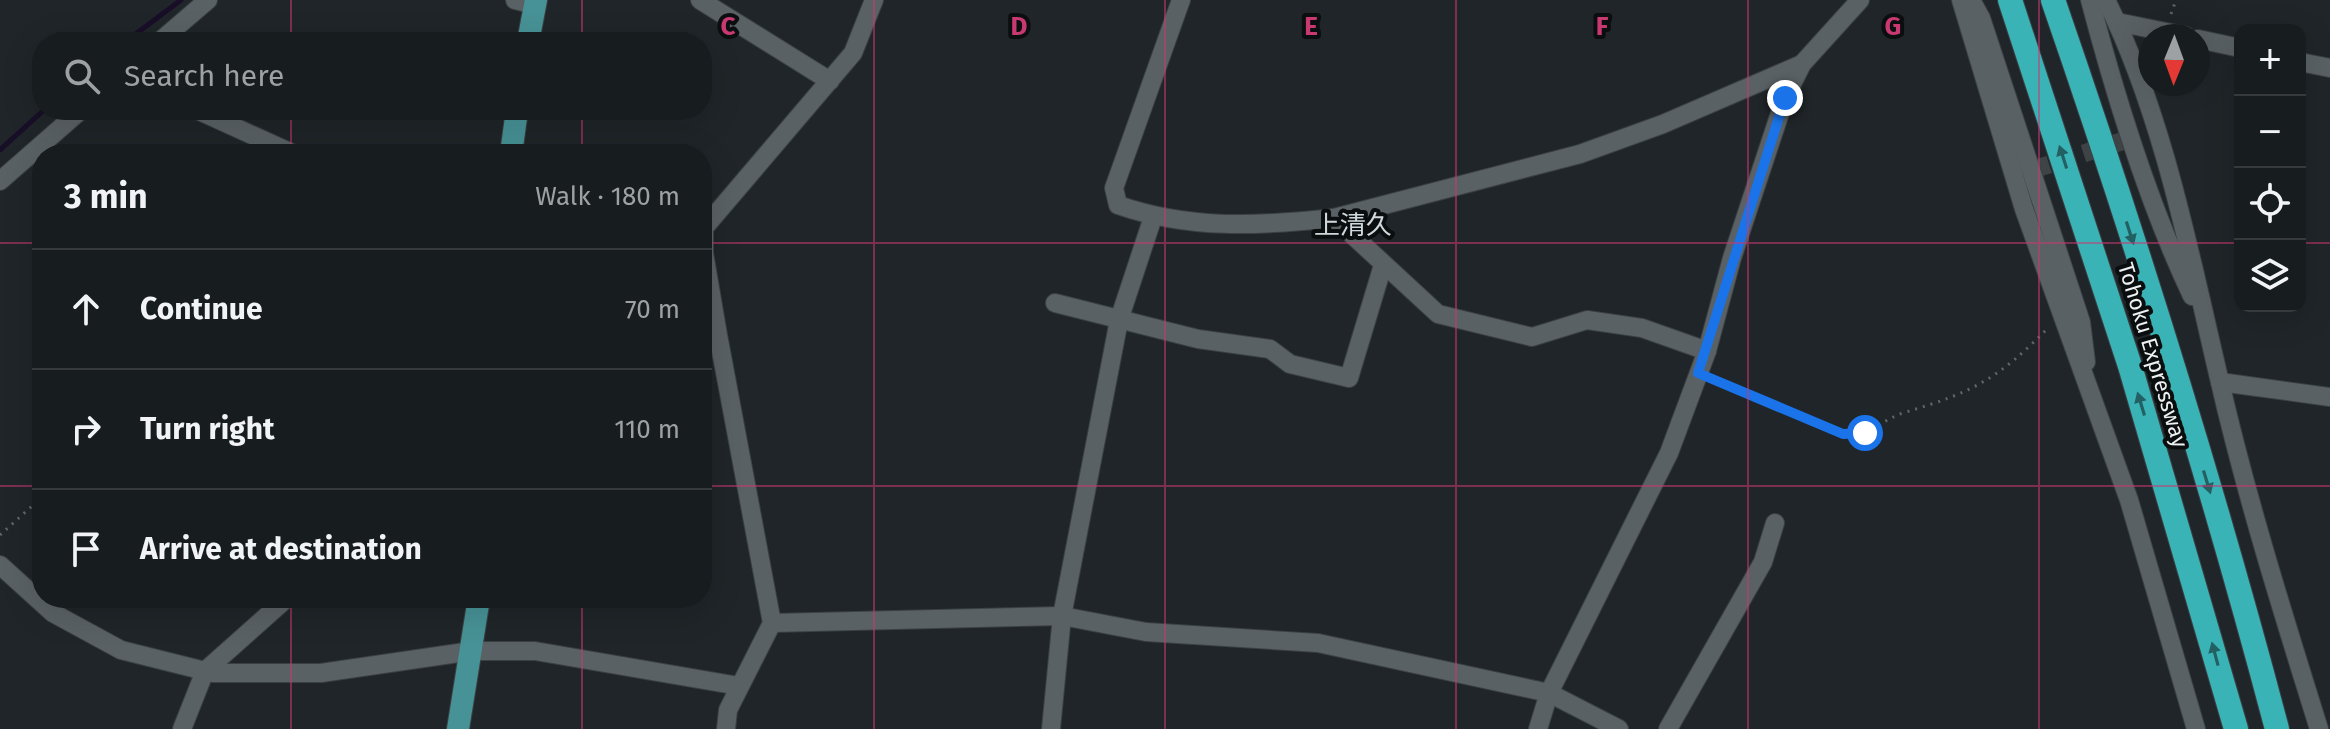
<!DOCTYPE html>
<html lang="en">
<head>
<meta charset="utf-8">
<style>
	body { margin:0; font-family:"Fira Sans","Noto Sans JP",sans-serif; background:#202527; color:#f1f3f6 }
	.controls { position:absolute; right:24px; top:24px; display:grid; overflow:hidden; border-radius:16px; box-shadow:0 8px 32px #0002 }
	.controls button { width:72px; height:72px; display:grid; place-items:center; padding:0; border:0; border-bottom:2px solid #363a3c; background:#171c1e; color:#f1f3f6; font:40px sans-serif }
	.compass { position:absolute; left:2138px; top:24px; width:72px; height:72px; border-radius:50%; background:#171c1e; box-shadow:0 8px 32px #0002; rotate:181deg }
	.stop { position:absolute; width:24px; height:24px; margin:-18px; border:6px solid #1a73e8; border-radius:50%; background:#fff }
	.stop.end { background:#1a73e8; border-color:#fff; box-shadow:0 2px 8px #0008 }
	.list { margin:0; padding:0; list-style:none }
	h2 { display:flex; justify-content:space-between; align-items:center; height:104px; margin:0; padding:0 32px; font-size:34px }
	h2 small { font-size:26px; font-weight:400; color:#9ea1a4 }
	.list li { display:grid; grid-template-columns:52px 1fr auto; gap:24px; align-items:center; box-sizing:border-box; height:120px; padding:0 32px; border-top:2px solid #363a3c }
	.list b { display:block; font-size:30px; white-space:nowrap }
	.list em { font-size:26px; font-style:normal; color:#9ea1a4 }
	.icon { flex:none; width:44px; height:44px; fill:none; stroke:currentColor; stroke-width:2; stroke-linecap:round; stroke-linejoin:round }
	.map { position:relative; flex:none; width:2330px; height:729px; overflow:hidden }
	.search { position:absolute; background:#171c1e; box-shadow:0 8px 32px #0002; left:32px; top:32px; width:680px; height:88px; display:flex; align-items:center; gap:20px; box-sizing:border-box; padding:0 28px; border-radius:32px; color:#9ea1a4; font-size:30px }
	.panel { position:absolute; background:#171c1e; box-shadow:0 8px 32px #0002; left:32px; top:144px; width:680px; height:464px; border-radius:32px }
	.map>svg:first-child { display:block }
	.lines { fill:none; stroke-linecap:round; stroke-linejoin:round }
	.stream { stroke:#180e28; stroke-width:5 }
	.minor-tunnel { stroke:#3e4446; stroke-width:18; stroke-dasharray:18 9; stroke-linecap:butt }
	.minor-casing { stroke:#3b4043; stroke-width:20 }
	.major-casing { stroke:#3b4043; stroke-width:24 }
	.highway-casing { stroke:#3b4043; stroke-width:26 }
	.path { stroke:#606668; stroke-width:3; stroke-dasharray:2 6; stroke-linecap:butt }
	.minor { stroke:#5a6165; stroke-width:18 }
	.major { stroke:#479296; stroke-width:22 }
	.highway { stroke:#3ab3b7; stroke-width:24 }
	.oneway { fill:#226063 }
	.route { stroke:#1a73e8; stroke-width:10 }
	.grid { fill:none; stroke:#c83972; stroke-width:2; stroke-opacity:0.55 }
	.labels { text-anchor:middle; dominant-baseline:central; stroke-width:8; stroke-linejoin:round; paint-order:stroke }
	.street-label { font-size:22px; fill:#edf1f3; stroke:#0b0e0f }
	.quarter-label { font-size:26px; fill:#cfd8dc; stroke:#0b0e0f }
	.grid-label { font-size:26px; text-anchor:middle; font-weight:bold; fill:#c83972; stroke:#0b0e0f; stroke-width:8; stroke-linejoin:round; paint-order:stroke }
</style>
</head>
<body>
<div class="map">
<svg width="2330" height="729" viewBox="0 0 2330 729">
	<rect width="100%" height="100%" fill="#1f2528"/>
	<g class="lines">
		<g class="stream">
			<path d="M125,42L181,0"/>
			<path d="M0,150L44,110"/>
		</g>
		<path class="minor-tunnel" d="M2032,170L2132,138"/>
		<defs>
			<g id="minor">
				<path d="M515,0L535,5"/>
				<path d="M700,0L830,81"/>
				<path d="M1181,0L1114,188L1118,205C1190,230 1259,226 1334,218L1438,314L1532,337L1587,320L1642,328L1707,351"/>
				<path d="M1961,0L2024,209L2129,500L2196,729"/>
				<path d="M1971,0L1981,18L2081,322L2086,362"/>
				<path d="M2090,0C2116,99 2148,203 2192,296"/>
				<path d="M2106,0C2163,114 2190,255 2219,378C2246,496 2283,614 2319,729"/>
				<path d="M2117,22L2186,36"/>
				<path d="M2198,39L2240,48"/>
				<path d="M159,42L208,0"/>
				<path d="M2300,62L2330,68"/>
				<path d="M197,110L294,154"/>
				<path d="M0,181L81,110"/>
				<path d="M1334,218L1580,154L1663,124L1802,64"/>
				<path d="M1055,303L1198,339L1270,349L1290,364L1349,378L1383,265"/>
				<path d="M2220,382L2330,397"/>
				<path d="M0,565L53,613L121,650L213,673H321L472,651H535L739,686"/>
				<path d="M772,623L1062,616L1146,632L1318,643L1549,693L1619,729"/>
				<path d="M182,729L205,671L287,598"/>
				<path d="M726,729L728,710L772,623L718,335L704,253V228L853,53L874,0"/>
				<path d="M1051,729L1062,616L1119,320L1153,217"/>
				<path d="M1538,729L1549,693L1669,453L1707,351L1732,258L1785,98L1802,64L1860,0"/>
				<path d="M1668,729L1763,562L1775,523"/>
			</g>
			<g id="major">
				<path d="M528,42L536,0"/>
				<path d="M511,154L517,110"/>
				<path d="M458,729L479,598"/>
			</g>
			<g id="highway">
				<path d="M2010,0L2130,366L2236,729"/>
				<path d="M2053,0C2136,240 2212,483 2277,729"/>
			</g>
		</defs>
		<use href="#minor" class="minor-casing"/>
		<use href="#major" class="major-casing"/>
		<use href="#highway" class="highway-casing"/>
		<g class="path">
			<path d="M2171,14L2176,0"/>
			<path d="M1715,380L1843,434C1869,436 1883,419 1906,412C1974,392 1999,378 2049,327"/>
			<path d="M0,535L42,497"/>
		</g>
		<use href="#minor" class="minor"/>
		<use href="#major" class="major"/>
		<use href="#highway" class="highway"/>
	</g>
	<defs><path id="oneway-solid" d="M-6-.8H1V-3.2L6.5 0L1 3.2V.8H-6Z" transform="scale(2)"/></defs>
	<g class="oneway">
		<use href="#oneway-solid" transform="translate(2063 157) rotate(-108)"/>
		<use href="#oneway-solid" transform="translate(2130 233) rotate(72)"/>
		<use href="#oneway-solid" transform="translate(2141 404) rotate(-107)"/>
		<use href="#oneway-solid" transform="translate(2207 482) rotate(73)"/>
		<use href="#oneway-solid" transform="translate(2215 654) rotate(-105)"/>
	</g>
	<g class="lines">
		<path class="route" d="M1785,98L1698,373L1843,434L1865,433"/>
	</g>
	<path class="grid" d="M291,0V42M582,0V42M874,0V729M1165,0V729M1456,0V729M1748,0V729M2039,0V729M291,110V154M582,110V154M0,243H42M702,243H2240M2300,243H2330M0,486H42M702,486H2330M291,598V729M582,598V729"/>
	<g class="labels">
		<g class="street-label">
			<text transform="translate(2153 355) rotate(73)">Tohoku Expressway</text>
		</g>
		<g class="quarter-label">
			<text x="1353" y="225">上清久</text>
		</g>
	</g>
	<g class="grid-label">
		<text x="728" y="35">C</text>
		<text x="1019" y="35">D</text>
		<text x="1311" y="35">E</text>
		<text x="1602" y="35">F</text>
		<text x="1893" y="35">G</text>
	</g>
</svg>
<div class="controls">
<button>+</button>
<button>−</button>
<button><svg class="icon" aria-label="locate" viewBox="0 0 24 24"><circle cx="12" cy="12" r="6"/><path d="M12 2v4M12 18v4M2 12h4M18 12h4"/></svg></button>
<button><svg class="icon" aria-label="layers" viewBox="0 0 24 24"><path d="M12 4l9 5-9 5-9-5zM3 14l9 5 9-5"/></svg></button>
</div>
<svg class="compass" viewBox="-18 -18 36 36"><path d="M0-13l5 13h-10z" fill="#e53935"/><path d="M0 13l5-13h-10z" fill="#9ea1a4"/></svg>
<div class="stop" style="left:1865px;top:433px"></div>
<div class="stop end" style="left:1785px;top:98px"></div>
<div class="search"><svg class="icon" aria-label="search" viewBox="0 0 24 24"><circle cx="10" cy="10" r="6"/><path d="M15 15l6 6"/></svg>Search here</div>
<section class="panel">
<h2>3 min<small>Walk · 180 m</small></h2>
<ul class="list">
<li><svg class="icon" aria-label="ahead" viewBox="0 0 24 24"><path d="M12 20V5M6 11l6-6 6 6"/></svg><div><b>Continue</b></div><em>70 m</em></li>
<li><svg class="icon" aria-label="right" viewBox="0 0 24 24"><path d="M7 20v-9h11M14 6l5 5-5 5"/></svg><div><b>Turn right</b></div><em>110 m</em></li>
<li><svg class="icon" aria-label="arrive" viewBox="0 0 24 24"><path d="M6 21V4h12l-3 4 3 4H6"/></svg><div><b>Arrive at destination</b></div></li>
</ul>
</section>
</div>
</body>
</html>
